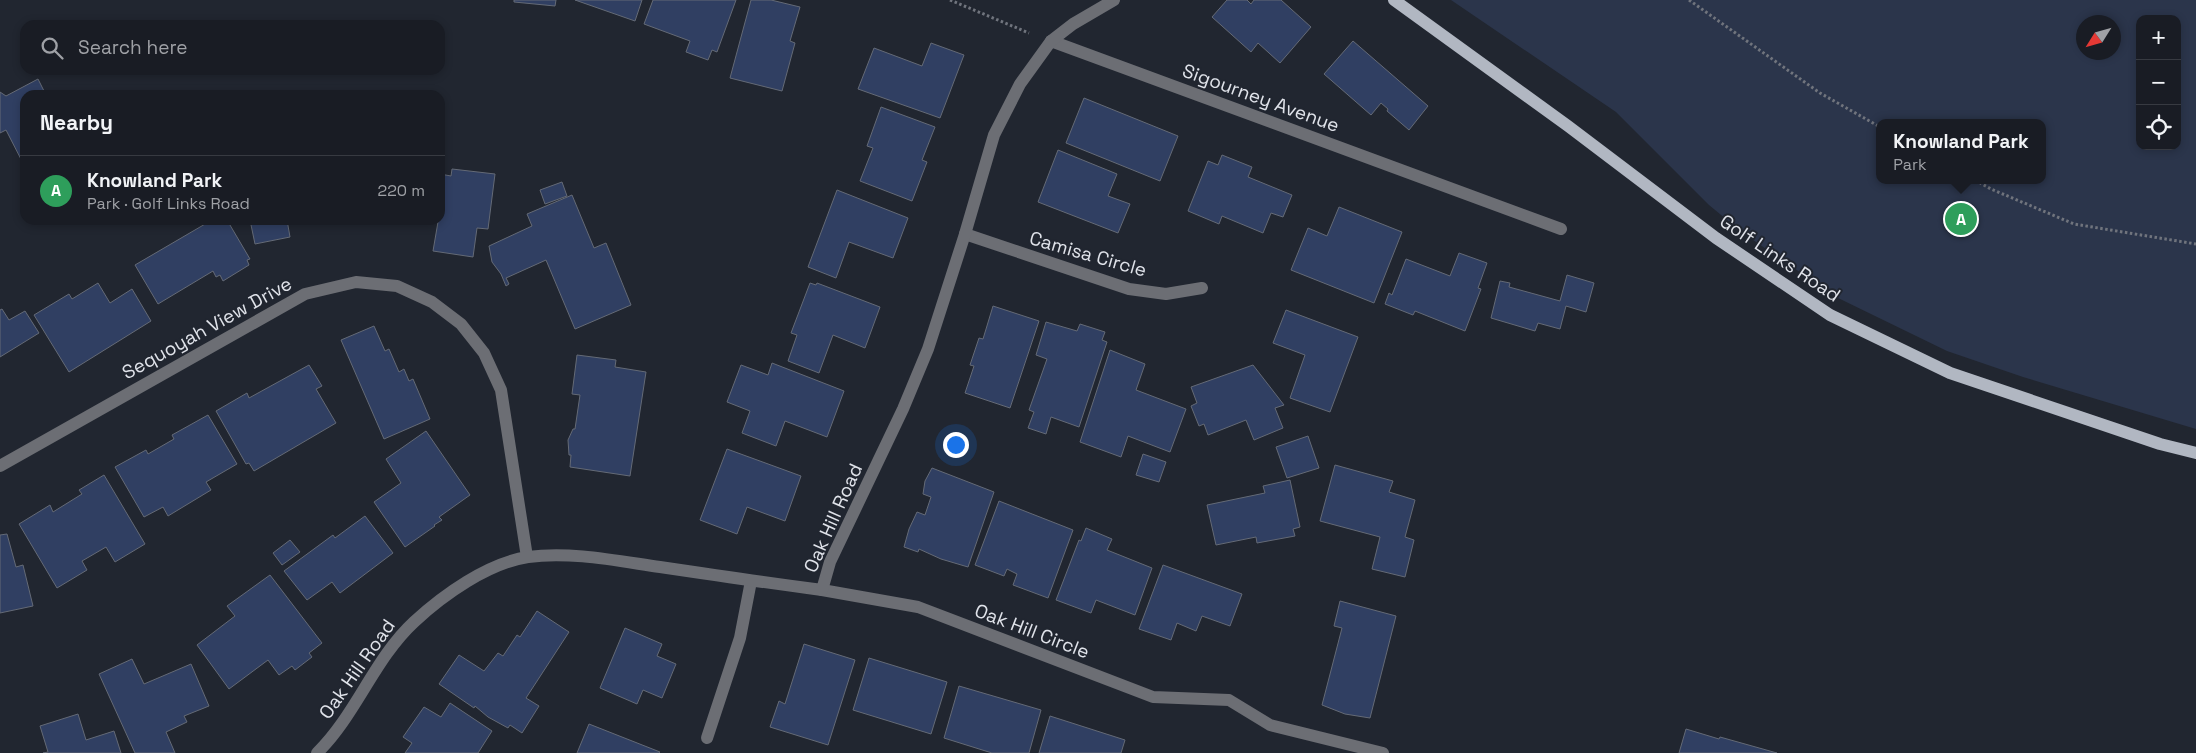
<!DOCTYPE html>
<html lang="en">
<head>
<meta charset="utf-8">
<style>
	body { margin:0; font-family:"Space Grotesk",sans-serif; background:#22252c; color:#f1f3f6 }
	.controls { position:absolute; right:15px; top:15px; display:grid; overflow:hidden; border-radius:10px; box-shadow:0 2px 8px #0003 }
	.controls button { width:45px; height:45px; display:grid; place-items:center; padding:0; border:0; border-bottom:1px solid #373a41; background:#191c24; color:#f1f3f6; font:25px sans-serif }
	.compass { position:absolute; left:2076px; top:15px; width:45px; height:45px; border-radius:50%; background:#191c24; box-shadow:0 2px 8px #0003; rotate:233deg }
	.you { position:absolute; left:955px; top:444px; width:18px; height:18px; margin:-12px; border:4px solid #fff; border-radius:50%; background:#1a73e8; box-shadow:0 0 0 8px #1a73e833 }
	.badge { display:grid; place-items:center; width:32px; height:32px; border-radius:50%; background:#0b8043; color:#fff; font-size:16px; font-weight:700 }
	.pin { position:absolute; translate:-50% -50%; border:2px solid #fff; box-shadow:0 1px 5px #0006 }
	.popup { position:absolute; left:1876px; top:119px; width:170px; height:65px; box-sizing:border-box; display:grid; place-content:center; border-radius:10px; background:#191c24; filter:drop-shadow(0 1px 4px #0005); font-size:16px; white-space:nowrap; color:#9fa1a6 }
	.popup b { font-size:19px; color:#f1f3f6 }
	.popup::after { content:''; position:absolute; left:50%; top:100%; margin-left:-10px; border:10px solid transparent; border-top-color:#191c24 }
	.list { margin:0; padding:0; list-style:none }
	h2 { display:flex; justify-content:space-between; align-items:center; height:65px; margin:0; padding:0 20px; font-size:21px }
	h2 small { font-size:16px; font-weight:400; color:#9fa1a6 }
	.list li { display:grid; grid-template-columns:32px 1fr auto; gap:15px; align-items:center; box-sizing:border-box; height:70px; padding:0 20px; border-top:1px solid #373a41 }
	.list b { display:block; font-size:19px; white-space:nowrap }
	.list p { margin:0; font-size:16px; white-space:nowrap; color:#9fa1a6 }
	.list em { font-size:16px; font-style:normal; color:#9fa1a6 }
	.icon { flex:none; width:28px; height:28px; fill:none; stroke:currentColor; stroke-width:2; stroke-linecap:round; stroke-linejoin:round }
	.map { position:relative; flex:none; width:2196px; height:753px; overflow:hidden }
	.search { position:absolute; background:#191c24; box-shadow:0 2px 8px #0003; left:20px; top:20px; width:425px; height:55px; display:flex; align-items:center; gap:12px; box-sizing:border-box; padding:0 18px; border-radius:15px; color:#9fa1a6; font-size:19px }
	.panel { position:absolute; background:#191c24; box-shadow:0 2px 8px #0003; left:20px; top:90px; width:425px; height:135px; border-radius:15px }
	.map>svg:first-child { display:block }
	.green { fill:#2b354b; fill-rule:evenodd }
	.building { fill:#303f62; stroke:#646a76 }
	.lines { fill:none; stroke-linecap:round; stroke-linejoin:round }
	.path { stroke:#70747d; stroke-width:3; stroke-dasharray:2.5 2.5; stroke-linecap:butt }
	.minor { stroke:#6c6e74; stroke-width:12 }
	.major { stroke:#b1b7c2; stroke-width:12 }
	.labels { text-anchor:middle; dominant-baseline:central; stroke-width:4; stroke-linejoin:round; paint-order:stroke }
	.street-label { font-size:19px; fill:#e0e3ea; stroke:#212630 }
</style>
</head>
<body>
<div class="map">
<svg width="2196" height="753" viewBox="0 0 2196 753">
	<rect width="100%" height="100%" fill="#212630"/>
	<path class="green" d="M1451,0H2196V429L2023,377L1947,351L1836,297L1743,233L1709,205L1616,112ZM2140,19H2177V146H2140ZM2084,22H2114V52H2084ZM1880,123H2042V180H1880Z"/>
	<g class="building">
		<path d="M514,0H556L555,6L514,2Z"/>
		<path d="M575,0H642L635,21Z"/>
		<path d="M653,0H736L717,52L712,50L708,60L686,52L690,41L644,24Z"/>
		<path d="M751,0H771L800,7L790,41L795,43L782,91L730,78Z"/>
		<path d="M1227,0H1247L1251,4L1254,0H1281L1311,27L1280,63L1258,43L1251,52L1212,17Z"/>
		<path d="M1353,41L1428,106L1409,130L1387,111L1388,109L1381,103L1371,115L1324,74Z"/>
		<path d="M931,43L964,55L940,118L858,89L874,48L922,66Z"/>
		<path d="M38,79L46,95H25V167L6,130L0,133V92L6,96Z"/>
		<path d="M1084,98L1178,136L1160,181L1066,143Z"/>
		<path d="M881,107L935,127L922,160L927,162L912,201L860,181L873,148L867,146Z"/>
		<path d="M1058,150L1117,174L1108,196L1130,204L1118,233L1038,202Z"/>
		<path d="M1222,155L1252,167L1248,177L1292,195L1283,217L1271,213L1263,233L1222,216L1219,224L1188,211L1208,161L1218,165Z"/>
		<path d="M452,169L495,174L488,229L477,228L473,257L433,251L438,222L428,221L427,224L398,220H440V174L451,176Z"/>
		<path d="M562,182L567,196L545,204L540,190Z"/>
		<path d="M837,190L908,218L893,258L849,242L836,278L808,267Z"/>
		<path d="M572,195L594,248L606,243L631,305L575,329L546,260L506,278L509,284L506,286L501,274L492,262L489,246L532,226L527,214Z"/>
		<path d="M1339,207L1402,232L1374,303L1291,270L1308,228L1327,236Z"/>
		<path d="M212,220H227L250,259L247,260L249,265L223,281L220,275L216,277L213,271L158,304L135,265Z"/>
		<path d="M250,220H287L290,237L255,244Z"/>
		<path d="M1459,253L1487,263L1478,288L1481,289L1465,331L1415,311L1413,315L1385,304L1389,293L1392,295L1406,259L1450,276Z"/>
		<path d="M1567,275L1594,283L1586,312L1566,306L1560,329L1538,323L1535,331L1491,318L1500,281L1510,283L1509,287L1560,301Z"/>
		<path d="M98,283L110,303L132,289L151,321L69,372L34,315L69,294L72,299Z"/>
		<path d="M810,283L816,285L817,283L880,307L865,348L833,335L819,373L788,361L797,335L791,333Z"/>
		<path d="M993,306L1039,321L1010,408L965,393L974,366L970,365L979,338L983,339Z"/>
		<path d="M2,309L9,320L25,311L39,333L0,357V310Z"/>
		<path d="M1286,310L1358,337L1330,412L1290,398L1305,355L1273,343Z"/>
		<path d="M1046,322L1077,331L1080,324L1105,332L1102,340L1107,342L1079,427L1051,417L1046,434L1028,428L1034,412L1029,410L1047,359L1036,355Z"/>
		<path d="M374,326L385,351L389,349L399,372L404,369L409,381L413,379L430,419L384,439L341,340Z"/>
		<path d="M1110,350L1145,364L1136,390L1186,409L1170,452L1128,436L1121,457L1080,442Z"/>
		<path d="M577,355L616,360L615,367L646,372L630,476L570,467L571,455H569L568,440L573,429H575L580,395L572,394Z"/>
		<path d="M772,363L844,391L827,437L785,421L776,446L742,433L750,411L727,402L741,365L768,375Z"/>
		<path d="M309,365L322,386L316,389L336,423L254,471L249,463L246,464L216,411L247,393L249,398Z"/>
		<path d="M1253,365L1284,405L1275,408L1283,428L1254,440L1246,420L1208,435L1204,424L1199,426L1191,406L1197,403L1191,387Z"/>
		<path d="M208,415L237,464L206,482L211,490L168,516L163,507L144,517L115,467L146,450L148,454L174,439L172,435Z"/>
		<path d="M426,431L470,495L439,517L442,520L434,525L435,526L405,547L374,502L401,483L386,459Z"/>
		<path d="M1308,436L1319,468L1287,478L1276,447Z"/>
		<path d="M727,449L801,476L785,521L747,507L737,534L700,520Z"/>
		<path d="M1143,454L1166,462L1159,482L1136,475Z"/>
		<path d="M1335,465L1393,481L1389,492L1415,500L1405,537L1414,540L1405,577L1372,569L1380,537L1320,521Z"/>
		<path d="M932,468L994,492L968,567L941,559L919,549L918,552L904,547L909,529L917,512L925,515L931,497L923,494L925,481Z"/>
		<path d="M104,475L145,544L115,562L106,547L82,561L87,570L57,588L19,524L50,505L53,512L82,494L79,490Z"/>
		<path d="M1290,480L1300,527L1293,529L1295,536L1257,543L1256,537L1216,545L1207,505L1265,493L1263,486Z"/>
		<path d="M999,501L1073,530L1048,598L1013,585L1017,574L1007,569L1004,576L975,565Z"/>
		<path d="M365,516L393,553L340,593L332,582L307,600L284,571L333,535L335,538Z"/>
		<path d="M1086,528L1112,539L1107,550L1152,568L1135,615L1096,600L1091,613L1056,600L1079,540L1081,541Z"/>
		<path d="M7,534L16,567L23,565L33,606L0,613V535Z"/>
		<path d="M290,540L300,552L282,565L273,553Z"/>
		<path d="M1163,565L1242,594L1230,626L1202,616L1196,631L1177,623L1171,640L1139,629Z"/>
		<path d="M270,575L322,643L309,653L312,657L295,670L292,666L279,675L268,660L229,689L197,645L235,616L227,606Z"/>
		<path d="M1340,601L1396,616L1370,718L1345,714L1322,705L1342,628L1334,626Z"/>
		<path d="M537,611L569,632L526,698L539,706L522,733L510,725L508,728L488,717L475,706L474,708L439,684L459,655L484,671L498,653L503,656L517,635L520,637Z"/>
		<path d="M625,628L662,644L657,656L676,664L662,698L643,690L637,704L600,688Z"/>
		<path d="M804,644L855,660L828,745L770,727L779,701L785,704Z"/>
		<path d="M869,658L947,682L931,734L853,710Z"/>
		<path d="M132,659L144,684L191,664L209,706L184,716L187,722L166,732L175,753H135L99,674Z"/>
		<path d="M959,686L1041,710L1029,753H992L944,738Z"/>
		<path d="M450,703L492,731L478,753H405L412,743L403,737L424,707L441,717Z"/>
		<path d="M78,714L86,740L114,731L121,753H43L48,752L40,726Z"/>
		<path d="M1050,716L1125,740L1121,753H1039Z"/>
		<path d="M589,724L660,752L659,753H577Z"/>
		<path d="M1686,729L1719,739L1720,737L1777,753H1679Z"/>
	</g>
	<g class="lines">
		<g class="path">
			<path d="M950,0L1029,33"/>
			<path d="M1689,0L1820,93L1880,127"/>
			<path d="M1975,180L1991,189L2074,224L2196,244"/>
		</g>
		<g class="minor">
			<path d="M1051,41L1561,229"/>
			<path d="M965,234L1129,289L1166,294L1202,288"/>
			<path d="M0,466L305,294L356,282L397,286L432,302L461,324L484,353L501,390L527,557"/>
			<path d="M822,590L918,607L1153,697L1229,700L1270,725L1383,753"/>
			<path d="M707,738L740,638L751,581"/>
			<path d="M317,753C356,715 374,659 414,622C443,595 488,563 528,557C570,551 618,561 660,567C714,575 768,583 822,590L830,562L903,409L928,349L965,234L994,135L1020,84L1051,41L1073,24L1114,0"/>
		</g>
		<path class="major" d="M1394,0L1568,126L1716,238L1830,315L1950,373L2160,444L2196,453"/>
	</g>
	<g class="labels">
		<g class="street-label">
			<text transform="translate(1261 98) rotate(20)">Sigourney Avenue</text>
			<text transform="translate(1088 254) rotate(16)">Camisa Circle</text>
			<text transform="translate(1780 258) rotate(34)">Golf Links Road</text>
			<text transform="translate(207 328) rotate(-29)">Sequoyah View Drive</text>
			<text transform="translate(833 518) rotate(-66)">Oak Hill Road</text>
			<text transform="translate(1032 631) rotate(21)">Oak Hill Circle</text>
			<text transform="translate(357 669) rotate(-55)">Oak Hill Road</text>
		</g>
	</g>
</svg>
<div class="controls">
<button>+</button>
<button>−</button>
<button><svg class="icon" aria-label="locate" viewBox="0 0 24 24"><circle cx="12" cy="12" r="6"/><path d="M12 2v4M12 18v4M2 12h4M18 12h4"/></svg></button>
</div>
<svg class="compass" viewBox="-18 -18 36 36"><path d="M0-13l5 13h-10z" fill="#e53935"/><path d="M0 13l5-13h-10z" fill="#9fa1a6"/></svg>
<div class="you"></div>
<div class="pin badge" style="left:1961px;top:219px;background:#2e9e5b">A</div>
<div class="popup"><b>Knowland Park</b>Park</div>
<div class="search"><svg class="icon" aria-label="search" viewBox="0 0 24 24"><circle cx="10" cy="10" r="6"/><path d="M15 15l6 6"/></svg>Search here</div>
<section class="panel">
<h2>Nearby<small></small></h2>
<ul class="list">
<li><span class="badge" style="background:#2e9e5b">A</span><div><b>Knowland Park</b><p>Park · Golf Links Road</p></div><em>220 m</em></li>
</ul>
</section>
</div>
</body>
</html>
